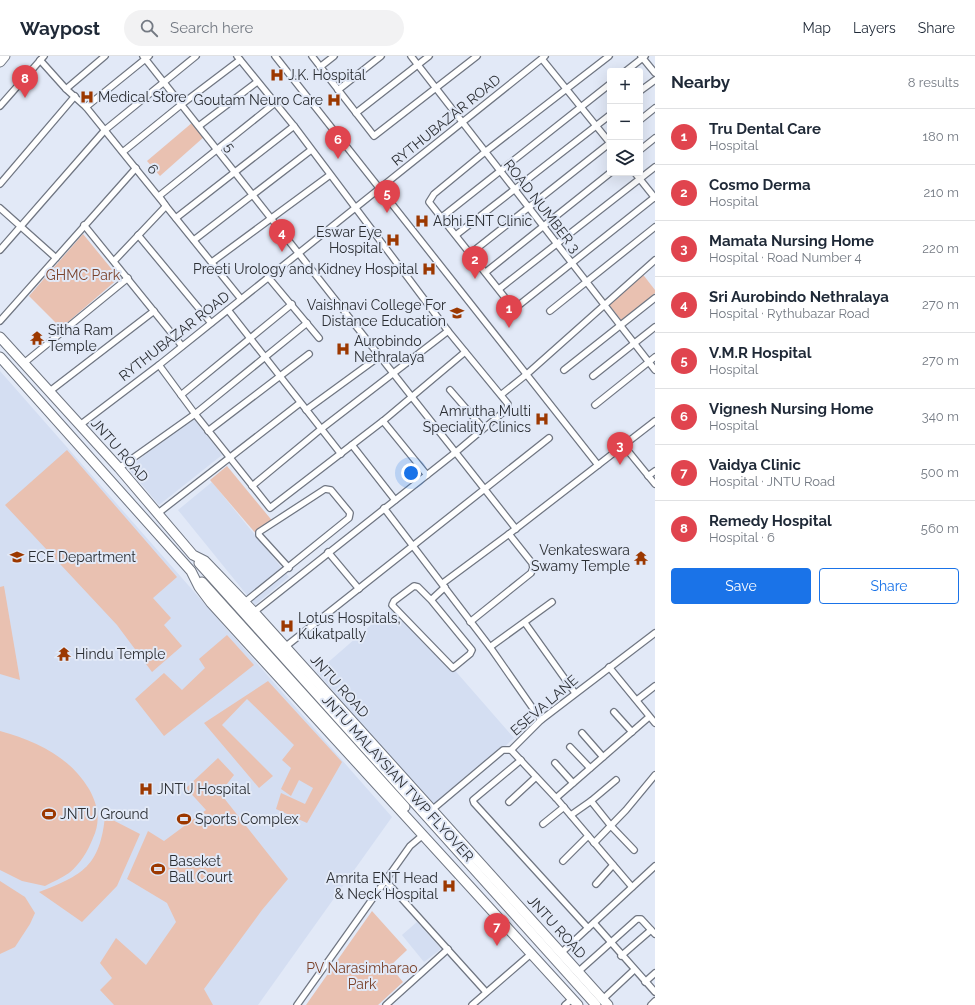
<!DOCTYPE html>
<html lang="en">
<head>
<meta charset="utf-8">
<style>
	body { margin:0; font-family:Raleway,sans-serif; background:#f2f2f3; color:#1f2937 }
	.controls { position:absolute; right:12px; top:12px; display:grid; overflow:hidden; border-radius:4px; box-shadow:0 4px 16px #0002 }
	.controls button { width:36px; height:36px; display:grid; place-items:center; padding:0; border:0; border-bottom:1px solid #e0e1e3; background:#fff; color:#1f2937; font:20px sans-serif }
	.you { position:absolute; left:411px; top:417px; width:14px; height:14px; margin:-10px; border:3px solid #fff; border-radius:50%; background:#1a73e8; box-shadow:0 0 0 6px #1a73e833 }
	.badge { display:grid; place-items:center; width:26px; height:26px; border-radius:50%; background:#1a73e8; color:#fff; font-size:13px; font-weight:700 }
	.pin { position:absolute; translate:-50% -33px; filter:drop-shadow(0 1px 2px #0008) }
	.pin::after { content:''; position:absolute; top:21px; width:14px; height:12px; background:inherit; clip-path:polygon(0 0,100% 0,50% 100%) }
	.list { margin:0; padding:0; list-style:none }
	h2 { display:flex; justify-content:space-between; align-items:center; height:52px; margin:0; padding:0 16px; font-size:17px }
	h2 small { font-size:13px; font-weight:400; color:#747a83 }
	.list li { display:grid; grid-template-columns:26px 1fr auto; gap:12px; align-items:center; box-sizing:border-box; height:56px; padding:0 16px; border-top:1px solid #e0e1e3 }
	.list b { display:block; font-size:15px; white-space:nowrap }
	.list p { margin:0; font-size:13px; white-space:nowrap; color:#747a83 }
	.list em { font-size:13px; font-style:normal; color:#747a83 }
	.actions { display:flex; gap:8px; padding:12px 16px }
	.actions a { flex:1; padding:9px 0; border:1px solid #1a73e8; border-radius:4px; text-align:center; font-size:14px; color:#1a73e8 }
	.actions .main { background:#1a73e8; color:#fff }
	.icon { flex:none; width:22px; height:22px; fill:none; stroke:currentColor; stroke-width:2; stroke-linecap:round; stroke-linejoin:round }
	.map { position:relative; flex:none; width:655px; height:949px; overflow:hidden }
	header { display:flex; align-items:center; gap:24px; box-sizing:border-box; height:56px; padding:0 20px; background:#fff; border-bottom:1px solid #e0e1e3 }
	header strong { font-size:19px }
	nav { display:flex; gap:22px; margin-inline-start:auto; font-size:14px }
	.search { width:280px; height:36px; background:#f2f2f3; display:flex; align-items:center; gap:10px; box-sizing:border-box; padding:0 14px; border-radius:22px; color:#747a83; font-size:15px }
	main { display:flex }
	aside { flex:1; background:#fff }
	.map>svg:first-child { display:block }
	.built { fill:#d4def2 }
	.green { fill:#e9c1b1 }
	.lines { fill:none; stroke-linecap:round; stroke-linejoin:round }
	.minor-casing { stroke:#707682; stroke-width:8 }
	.primary-casing { stroke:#707682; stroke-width:11 }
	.trunk-casing { stroke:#707682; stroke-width:11 }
	.minor { stroke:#fff; stroke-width:5.5 }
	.primary { stroke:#fff; stroke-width:9 }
	.trunk { stroke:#fff; stroke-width:9 }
	.labels { text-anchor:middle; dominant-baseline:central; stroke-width:4; stroke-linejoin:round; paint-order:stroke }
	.poi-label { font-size:14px; fill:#2b2e33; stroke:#e2e9f7; text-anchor:start }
	.street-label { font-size:14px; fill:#2b2e33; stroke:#e2e9f7 }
	.park-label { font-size:14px; fill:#7b432c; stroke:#e2e9f7 }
</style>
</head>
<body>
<header>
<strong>Waypost</strong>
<div class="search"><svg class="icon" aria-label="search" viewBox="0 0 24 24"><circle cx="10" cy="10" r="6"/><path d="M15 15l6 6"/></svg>Search here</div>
<nav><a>Map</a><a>Layers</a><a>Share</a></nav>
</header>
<main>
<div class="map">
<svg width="655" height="949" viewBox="0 0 655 949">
	<rect width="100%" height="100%" fill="#e2e9f7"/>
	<g class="built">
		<path d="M0,315L392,761L258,949H0Z"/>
		<path d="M193,362L222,399L159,449L128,412Z"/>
		<path d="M212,426L289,521L255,549L178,454Z"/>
		<path d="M396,547L514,682L437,753L383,693L317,616Z"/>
		<path d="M417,866L441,893L424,906L402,879Z"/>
	</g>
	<g class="green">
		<path d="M193,66L205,80L160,120L147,105Z"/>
		<path d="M83,178L119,222L61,272L29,240Z"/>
		<path d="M641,216L655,234V237L622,265L606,245Z"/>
		<path d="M67,394L177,521L153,542L171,562L164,569L182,590L152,616L117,569L5,449Z"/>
		<path d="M227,410L274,467L257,479L210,424Z"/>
		<path d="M4,530L20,624L0,618V531Z"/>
		<path d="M227,579L254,609L164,680L135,643L164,617L182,634L205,612L199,603Z"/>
		<path d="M268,625L342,706L307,767L276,753L281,737L305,748L313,732L299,724L291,740L281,733L291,712L282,704L294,689L247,643L222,669L273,720L259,732L204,667Z"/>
		<path d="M0,675C36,685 69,700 89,733C98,749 101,765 93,782C88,795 80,808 69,817C62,822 52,826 45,830L22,825L0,814Z"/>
		<path d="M218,702L234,719L220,737L288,823L262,854L204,933L213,949H114L100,934L112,922L100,907L116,882L146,909L176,866L167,847L127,823L148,775L164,785L206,754L186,732Z"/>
		<path d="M105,760L140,778L117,830L82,866L39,836C83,819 100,810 105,760Z"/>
		<path d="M0,825L25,841L35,857L30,868L15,891L0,898Z"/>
		<path d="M372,855L407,894L390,910L403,926L378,949H306Z"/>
	</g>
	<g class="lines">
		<defs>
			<g id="minor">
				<path d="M143,0L516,473"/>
				<path d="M237,0L294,70L448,275L508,348L507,353L456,396L254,556"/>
				<path d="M275,0L598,409"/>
				<path d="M312,0L374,80L477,0"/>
				<path d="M411,0L655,314"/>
				<path d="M609,0L485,96L434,138L429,146L514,253L655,141"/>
				<path d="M641,0L655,17"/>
				<path d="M542,3L610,87"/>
				<path d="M40,4L66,33L86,51L241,243"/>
				<path d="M320,11L334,0"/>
				<path d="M626,15L645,0"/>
				<path d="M66,33L105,0"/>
				<path d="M338,34L381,0"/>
				<path d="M640,35L655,24"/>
				<path d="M0,50L44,0"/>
				<path d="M86,51L149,0"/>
				<path d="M356,57L429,0"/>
				<path d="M640,64L655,52"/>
				<path d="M199,70L257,26"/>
				<path d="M640,94L655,82"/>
				<path d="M124,95L182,48L240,4"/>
				<path d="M635,117L655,142"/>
				<path d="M0,128L75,40"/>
				<path d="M0,152L56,202"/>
				<path d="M442,161L610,28"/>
				<path d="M176,162L294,70"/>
				<path d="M84,169L182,290"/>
				<path d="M138,179L211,267"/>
				<path d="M456,179L610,59"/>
				<path d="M194,184L311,94"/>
				<path d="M0,194L105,74L196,0"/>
				<path d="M471,197L610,87"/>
				<path d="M114,205L166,150L159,140L275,47"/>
				<path d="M212,206L330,119"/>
				<path d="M486,216L610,117"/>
				<path d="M268,221L319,282"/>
				<path d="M499,233L655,111"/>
				<path d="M228,254L341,398"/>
				<path d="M550,255L655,171"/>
				<path d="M0,265L136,112"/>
				<path d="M24,307L128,222"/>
				<path d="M159,309L195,358L270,452L383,365L465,296"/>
				<path d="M564,314L655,242"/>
				<path d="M593,320L655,271"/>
				<path d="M450,334L483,372"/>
				<path d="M50,335L154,255"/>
				<path d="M502,338L527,318L655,204"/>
				<path d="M181,339L292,248"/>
				<path d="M595,349L655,301"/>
				<path d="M306,354L380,300"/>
				<path d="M383,365L427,419"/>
				<path d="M80,369L159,309L545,0"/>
				<path d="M208,375L309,298"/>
				<path d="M352,389L395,444"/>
				<path d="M624,390L655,428"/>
				<path d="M119,412L195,358L307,267"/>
				<path d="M648,420L655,415"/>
				<path d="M252,430L321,373L448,275"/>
				<path d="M384,452L490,591L541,664"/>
				<path d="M157,458L300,347"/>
				<path d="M328,496L359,533"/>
				<path d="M443,527L509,478L655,365"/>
				<path d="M431,544L418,531L414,530L394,545L392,549L453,612L470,598L472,594L431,544L445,531"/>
				<path d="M245,546L349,462L350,457L331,434L325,433L259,476V479L289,512"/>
				<path d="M470,566L531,517L533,512L532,507L509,478"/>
				<path d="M525,567L575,637"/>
				<path d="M285,591L549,382"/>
				<path d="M490,591L552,546"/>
				<path d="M609,611L655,667"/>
				<path d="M637,644L655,630"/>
				<path d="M614,656L632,676"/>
				<path d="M582,677L603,701"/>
				<path d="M570,691L590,712"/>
				<path d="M511,694L556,742L632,831"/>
				<path d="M521,704L473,744L474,747L588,872"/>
				<path d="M555,707L573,727"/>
				<path d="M556,742L649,661"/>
				<path d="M591,745L616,724"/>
				<path d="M509,746L536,721"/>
				<path d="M433,753L503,694H511L541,664L655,577"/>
				<path d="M571,759L591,745L611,770L634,794"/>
				<path d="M543,768L564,751"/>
				<path d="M594,787L626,754L655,719"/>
				<path d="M563,805L588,780"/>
				<path d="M385,824L486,936"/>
				<path d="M596,828L613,809"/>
				<path d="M594,867L655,936"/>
				<path d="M561,897L655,810"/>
				<path d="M621,900L651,874"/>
				<path d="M579,915L637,863H641L655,878"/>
				<path d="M645,926L655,917"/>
				<path d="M603,943L634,914"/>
				<path d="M297,949L410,790L423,779"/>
				<path d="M386,949L448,893"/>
				<path d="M472,949L532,897"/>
				<path d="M565,949L572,943"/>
				<path d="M651,949L655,945"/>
			</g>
			<g id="primary">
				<path d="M0,281L119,412L193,499L205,505L254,556L608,949"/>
				<path d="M0,301L191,515L199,531L211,547L578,949"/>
				<path d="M199,507L596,949"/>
				<path d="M202,526L405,751"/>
			</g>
			<path id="trunk" d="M0,6L5,0"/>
		</defs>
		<use href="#minor" class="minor-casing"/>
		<use href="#primary" class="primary-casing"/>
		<use href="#trunk" class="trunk-casing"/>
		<use href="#minor" class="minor"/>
		<use href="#primary" class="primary"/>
		<use href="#trunk" class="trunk"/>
	</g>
	<defs>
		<symbol id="hospital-bare" viewBox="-9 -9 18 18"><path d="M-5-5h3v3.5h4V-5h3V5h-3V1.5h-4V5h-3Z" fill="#9c3800" stroke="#e2e9f7" stroke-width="2.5" paint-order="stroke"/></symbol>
		<symbol id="university-bare" viewBox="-9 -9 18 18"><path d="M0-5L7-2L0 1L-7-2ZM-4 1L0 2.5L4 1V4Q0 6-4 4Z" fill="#9c3800" stroke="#e2e9f7" stroke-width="2.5" paint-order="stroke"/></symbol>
		<symbol id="temple-bare" viewBox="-9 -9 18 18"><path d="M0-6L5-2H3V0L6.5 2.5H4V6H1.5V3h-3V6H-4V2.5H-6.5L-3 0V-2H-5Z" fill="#9c3800" stroke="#e2e9f7" stroke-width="2.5" paint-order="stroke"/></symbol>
		<symbol id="stadium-bare" viewBox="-9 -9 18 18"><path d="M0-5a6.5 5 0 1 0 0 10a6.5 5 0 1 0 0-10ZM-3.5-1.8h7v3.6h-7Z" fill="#9c3800" stroke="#e2e9f7" stroke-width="2.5" paint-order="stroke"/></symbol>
	</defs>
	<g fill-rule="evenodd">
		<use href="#hospital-bare" x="267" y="9" width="20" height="20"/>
		<use href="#hospital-bare" x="77" y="31" width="20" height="20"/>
		<use href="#hospital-bare" x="324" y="34" width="20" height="20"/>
		<use href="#hospital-bare" x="412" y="155" width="20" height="20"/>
		<use href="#hospital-bare" x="383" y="174" width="20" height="20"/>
		<use href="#hospital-bare" x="419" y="203" width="20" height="20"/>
		<use href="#university-bare" x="447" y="247" width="20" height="20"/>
		<use href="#temple-bare" x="27" y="272" width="20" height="20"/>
		<use href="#hospital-bare" x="333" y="283" width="20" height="20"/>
		<use href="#hospital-bare" x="532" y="353" width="20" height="20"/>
		<use href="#university-bare" x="7" y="491" width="20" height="20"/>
		<use href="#temple-bare" x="631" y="492" width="20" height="20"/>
		<use href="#hospital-bare" x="277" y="560" width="20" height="20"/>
		<use href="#temple-bare" x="54" y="588" width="20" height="20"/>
		<use href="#hospital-bare" x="136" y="723" width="20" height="20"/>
		<use href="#stadium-bare" x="39" y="748" width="20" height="20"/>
		<use href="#stadium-bare" x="174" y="753" width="20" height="20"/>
		<use href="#stadium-bare" x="148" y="803" width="20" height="20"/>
		<use href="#hospital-bare" x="439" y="820" width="20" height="20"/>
	</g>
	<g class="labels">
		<g class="poi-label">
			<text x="288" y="19">J.K. Hospital</text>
			<text x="98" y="41">Medical Store</text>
			<text x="323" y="44" text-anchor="end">Goutam Neuro Care</text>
			<text x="433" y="165">Abhi ENT Clinic</text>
			<text x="382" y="176" text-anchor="end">Eswar Eye<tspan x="382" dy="16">Hospital</tspan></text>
			<text x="418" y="213" text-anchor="end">Preeti Urology and Kidney Hospital</text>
			<text x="446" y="249" text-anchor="end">Vaishnavi College For<tspan x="446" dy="16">Distance Education</tspan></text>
			<text x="48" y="274">Sitha Ram<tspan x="48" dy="16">Temple</tspan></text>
			<text x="354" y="285">Aurobindo<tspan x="354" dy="16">Nethralaya</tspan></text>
			<text x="531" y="355" text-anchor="end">Amrutha Multi<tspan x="531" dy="16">Speciality Clinics</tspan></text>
			<text x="630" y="494" text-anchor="end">Venkateswara<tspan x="630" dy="16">Swamy Temple</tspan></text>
			<text x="28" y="501">ECE Department</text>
			<text x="298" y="562">Lotus Hospitals,<tspan x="298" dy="16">Kukatpally</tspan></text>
			<text x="75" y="598">Hindu Temple</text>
			<text x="157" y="733">JNTU Hospital</text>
			<text x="60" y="758">JNTU Ground</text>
			<text x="195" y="763">Sports Complex</text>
			<text x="169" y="805">Baseket<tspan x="169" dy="16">Ball Court</tspan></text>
			<text x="438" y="822" text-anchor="end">Amrita ENT Head<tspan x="438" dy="16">&amp; Neck Hospital</tspan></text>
		</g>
		<g class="street-label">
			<text transform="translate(446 64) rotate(-39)">RYTHUBAZAR ROAD</text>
			<text transform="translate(230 91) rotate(52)">5</text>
			<text transform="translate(153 113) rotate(52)">6</text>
			<text transform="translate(542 150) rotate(52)">ROAD NUMBER 3</text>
			<text transform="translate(174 280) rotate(-38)">RYTHUBAZAR ROAD</text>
			<text transform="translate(120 394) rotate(49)">JNTU ROAD</text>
			<text transform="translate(340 630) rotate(48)">JNTU ROAD</text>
			<text transform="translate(544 649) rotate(-41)">ESEVA LANE</text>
			<text transform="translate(398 722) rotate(48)">JNTU MALAYSIAN TWP FLYOVER</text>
			<text transform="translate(557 871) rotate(48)">JNTU ROAD</text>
		</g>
		<g class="park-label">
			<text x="83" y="219">GHMC Park</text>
			<text x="362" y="912">PV Narasimharao<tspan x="362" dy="16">Park</tspan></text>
		</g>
	</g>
</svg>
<div class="controls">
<button>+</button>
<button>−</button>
<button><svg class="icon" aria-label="layers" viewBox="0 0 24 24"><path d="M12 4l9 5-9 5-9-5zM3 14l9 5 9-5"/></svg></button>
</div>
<div class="you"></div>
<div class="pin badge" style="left:509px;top:272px;background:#e0444e">1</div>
<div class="pin badge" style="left:475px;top:223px;background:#e0444e">2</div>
<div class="pin badge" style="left:620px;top:409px;background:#e0444e">3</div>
<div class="pin badge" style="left:282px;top:196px;background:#e0444e">4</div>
<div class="pin badge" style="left:387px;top:157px;background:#e0444e">5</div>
<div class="pin badge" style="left:338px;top:103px;background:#e0444e">6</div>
<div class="pin badge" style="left:497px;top:890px;background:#e0444e">7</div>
<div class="pin badge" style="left:25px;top:42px;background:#e0444e">8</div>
</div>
<aside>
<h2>Nearby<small>8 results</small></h2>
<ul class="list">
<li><span class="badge" style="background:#e0444e">1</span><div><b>Tru Dental Care</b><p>Hospital</p></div><em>180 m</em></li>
<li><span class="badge" style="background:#e0444e">2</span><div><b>Cosmo Derma</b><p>Hospital</p></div><em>210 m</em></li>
<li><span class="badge" style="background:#e0444e">3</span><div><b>Mamata Nursing Home</b><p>Hospital · Road Number 4</p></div><em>220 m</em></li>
<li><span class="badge" style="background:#e0444e">4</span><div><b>Sri Aurobindo Nethralaya</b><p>Hospital · Rythubazar Road</p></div><em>270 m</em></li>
<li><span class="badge" style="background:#e0444e">5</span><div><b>V.M.R Hospital</b><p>Hospital</p></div><em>270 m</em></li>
<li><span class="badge" style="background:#e0444e">6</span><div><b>Vignesh Nursing Home</b><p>Hospital</p></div><em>340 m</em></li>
<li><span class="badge" style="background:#e0444e">7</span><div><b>Vaidya Clinic</b><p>Hospital · JNTU Road</p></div><em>500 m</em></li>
<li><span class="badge" style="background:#e0444e">8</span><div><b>Remedy Hospital</b><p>Hospital · 6</p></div><em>560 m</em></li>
</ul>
<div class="actions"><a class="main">Save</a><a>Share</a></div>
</aside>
</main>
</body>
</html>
